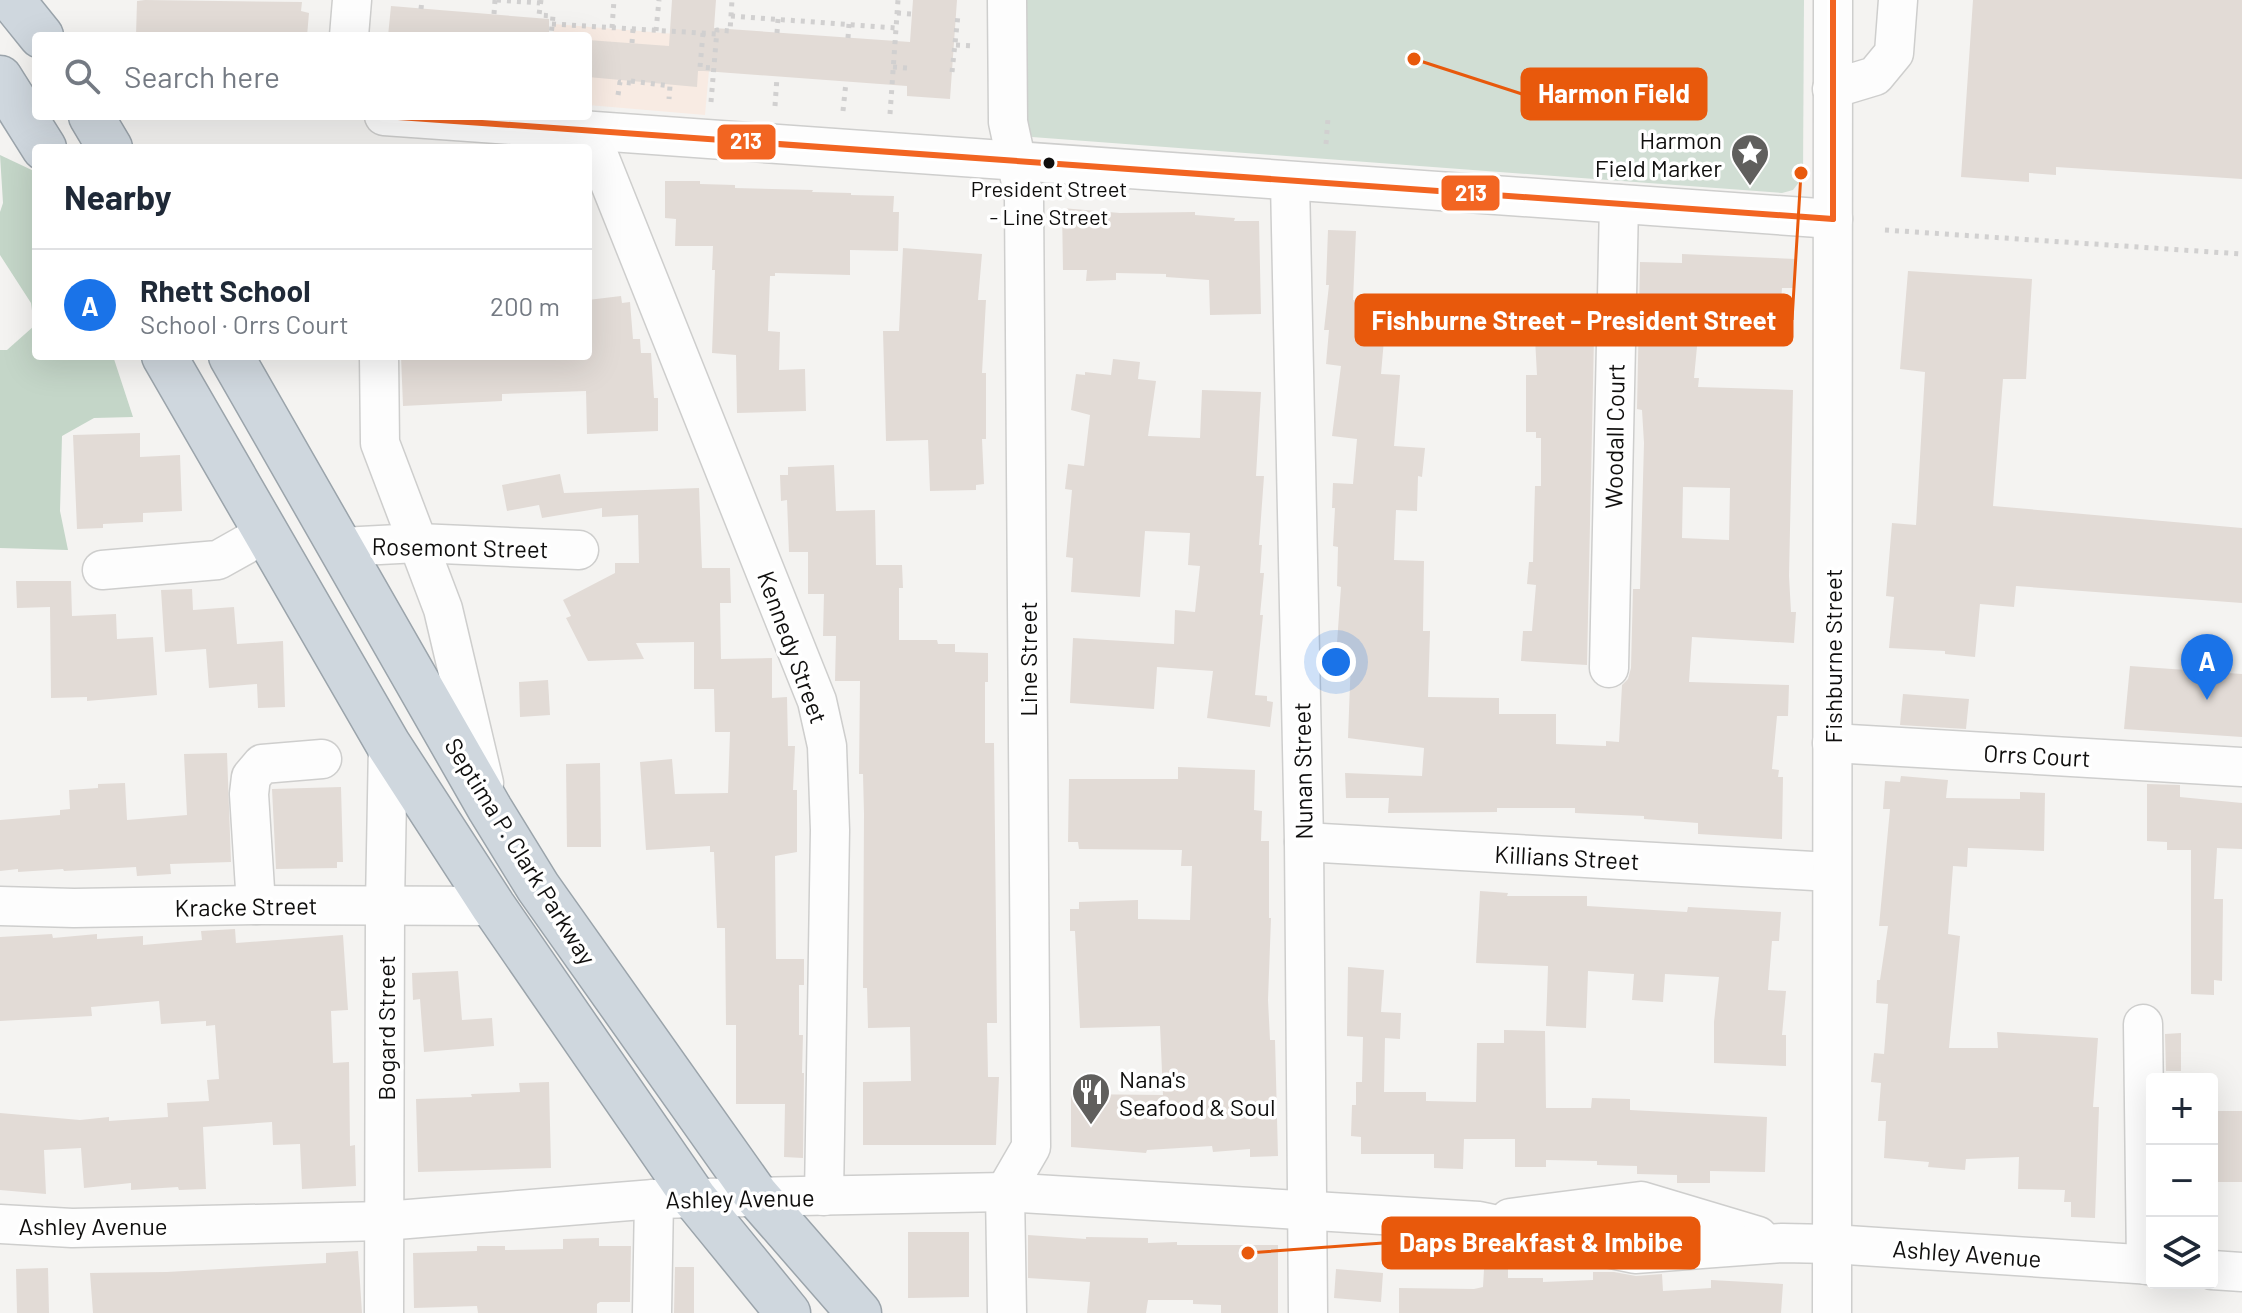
<!DOCTYPE html>
<html lang="en">
<head>
<meta charset="utf-8">
<style>
	body { margin:0; font-family:Barlow,sans-serif; background:#f2f2f3; color:#1f2937 }
	.controls { position:absolute; right:24px; bottom:24px; display:grid; overflow:hidden; border-radius:8px; box-shadow:0 8px 32px #0002 }
	.controls button { width:72px; height:72px; display:grid; place-items:center; padding:0; border:0; border-bottom:2px solid #e0e1e3; background:#fff; color:#1f2937; font:40px sans-serif }
	.you { position:absolute; left:1336px; top:662px; width:28px; height:28px; margin:-20px; border:6px solid #fff; border-radius:50%; background:#1a73e8; box-shadow:0 0 0 12px #1a73e833 }
	.badge { display:grid; place-items:center; width:52px; height:52px; border-radius:50%; background:#1a73e8; color:#fff; font-size:26px; font-weight:700 }
	.pin { position:absolute; translate:-50% -66px; filter:drop-shadow(0 2px 4px #0008) }
	.pin::after { content:''; position:absolute; top:42px; width:28px; height:24px; background:inherit; clip-path:polygon(0 0,100% 0,50% 100%) }
	.list { margin:0; padding:0; list-style:none }
	h2 { display:flex; justify-content:space-between; align-items:center; height:104px; margin:0; padding:0 32px; font-size:34px }
	h2 small { font-size:26px; font-weight:400; color:#747a83 }
	.list li { display:grid; grid-template-columns:52px 1fr auto; gap:24px; align-items:center; box-sizing:border-box; height:112px; padding:0 32px; border-top:2px solid #e0e1e3 }
	.list b { display:block; font-size:30px; white-space:nowrap }
	.list p { margin:0; font-size:26px; white-space:nowrap; color:#747a83 }
	.list em { font-size:26px; font-style:normal; color:#747a83 }
	.icon { flex:none; width:44px; height:44px; fill:none; stroke:currentColor; stroke-width:2; stroke-linecap:round; stroke-linejoin:round }
	.map { position:relative; flex:none; width:2242px; height:1313px; overflow:hidden }
	.search { position:absolute; background:#fff; box-shadow:0 8px 32px #0002; left:32px; top:32px; width:560px; height:88px; display:flex; align-items:center; gap:20px; box-sizing:border-box; padding:0 28px; border-radius:8px; color:#747a83; font-size:30px }
	.panel { position:absolute; background:#fff; box-shadow:0 8px 32px #0002; left:32px; top:144px; width:560px; height:216px; border-radius:8px }
	.map>svg:first-child { display:block }
	.commercial { fill:#f8ebe3 }
	.green { fill:#d1ded4 }
	.forest { fill:#c4d6c8 }
	.building { fill:#e2dbd6; fill-rule:evenodd }
	.lines { fill:none; stroke-linecap:round; stroke-linejoin:round }
	.minor-casing { stroke:#cececd; stroke-width:41 }
	.highway-casing { stroke:#9ba4ab; stroke-width:47 }
	.path { stroke:#d1d0d0; stroke-width:5; stroke-dasharray:4 6; stroke-linecap:butt }
	.minor { stroke:#fdfdfd; stroke-width:38 }
	.highway { stroke:#cfd7de; stroke-width:44 }
	.bus-1-casing { stroke:#fff; stroke-width:12 }
	.bus-1 { stroke:#f26522; stroke-width:6 }
	.bus-dot { fill:#100f0e; stroke:#fff; stroke-width:3 }
	.labels { text-anchor:middle; dominant-baseline:central; stroke-width:7; stroke-linejoin:round; paint-order:stroke }
	.bus-label { font-size:22px; fill:#100f0e; stroke:#fff }
	.poi-label { font-size:24px; fill:#100f0e; stroke:#fff; text-anchor:end }
	.street-label { font-size:24px; fill:#100f0e; stroke:#fff }
	.leader { fill:none; stroke:#e8590c; stroke-width:3 }
	.callout-dot { fill:#e8590c; stroke:#fff; stroke-width:3 }
	.callout { fill:#e8590c; stroke:#e8590c; stroke-width:3 }
	.callout-label { font-size:26px; text-anchor:middle; font-weight:bold; fill:#fff }
	.line-badge { stroke:#fff; stroke-width:3 }
	.badge-label { font-size:22px; text-anchor:middle; font-weight:bold; fill:#fff }
</style>
</head>
<body>
<div class="map">
<svg width="2242" height="1313" viewBox="0 0 2242 1313">
	<rect width="100%" height="100%" fill="#f4f3f1"/>
	<path class="commercial" d="M554,24L712,37L705,115L588,105V36H553Z"/>
	<path class="green" d="M1023,0H1804L1803,177L1793,190L1782,193L1032,137L1026,132Z"/>
	<path class="forest" d="M0,155L36,172V356H113L133,417L94,418L62,436L60,511L68,550L0,548V350H7L34,326L31,303L0,255V212L3,203Z"/>
	<g class="building">
		<path d="M145,0L302,2L301,11L309,13L307,36H136L137,1Z"/>
		<path d="M672,0H716L714,28L910,42L913,0H957L950,99L907,96V86L704,71H698L697,87L588,77V40L669,46Z"/>
		<path d="M1973,0H2242V179L2056,167V175L2029,173V182L1961,177Z"/>
		<path d="M391,6L549,19V36H388Z"/>
		<path d="M665,181H700V184L735,185V188L813,190L812,192L851,193V195L894,196L893,212H899L898,251L850,250V275L775,273V276H770L768,331L780,332L779,370L805,369L806,411L737,413L736,355L712,353L715,270H712L713,246H675L676,219L665,218Z"/>
		<path d="M1062,208L1120,213L1195,212V215L1235,218L1234,221H1259L1261,314L1210,315L1209,280L1166,277V274L1116,273V280L1086,281L1087,270H1063Z"/>
		<path d="M1328,230L1356,231L1353,300L1422,307L1420,332L1385,328L1381,374L1400,375L1394,446L1425,448L1422,477L1418,476L1417,511L1396,510L1394,560L1424,561L1423,631H1430L1428,697L1499,698V714H1556V744L1606,746V741L1619,742L1622,685L1628,679L1631,668L1633,589H1640L1644,443L1642,410L1637,409L1640,262L1682,263V254L1796,259L1794,288H1782L1778,340L1698,336L1694,378H1699L1698,387L1793,390L1789,576L1791,612H1796L1794,643L1692,637L1689,682L1789,685L1788,716H1777L1772,769L1779,770L1778,777H1783L1782,839L1698,834V823L1644,819V816L1575,813V808H1497V812L1388,813L1389,798H1346L1345,773L1422,776L1424,748L1348,738L1351,657H1336L1341,587L1337,586L1338,547L1333,546L1335,508H1332L1333,483L1353,484L1357,439L1332,436L1341,366L1326,364L1329,330H1324L1329,285H1326ZM1683,487L1730,488L1729,540L1682,538Z"/>
		<path d="M903,248L982,254L978,300H986L982,373H986V439H982L984,484L976,485V490L930,491L928,440L886,441L883,331H899Z"/>
		<path d="M1908,271L2032,279L2026,379H2003L1993,506L2242,528V603L2016,586L2014,607L1980,604L1975,657L1945,654V651L1889,648L1894,597L1886,596L1892,523L1916,525L1925,372L1900,369Z"/>
		<path d="M621,296L622,303L630,302L633,339H640L641,353H651L654,398H658V431L587,434L586,391L502,394V401L403,406L401,356H588V300Z"/>
		<path d="M1594,336L1587,665L1521,661L1523,631H1532L1536,585L1527,584L1529,562H1533L1535,486H1541V438H1536V432H1526V375H1537L1535,338Z"/>
		<path d="M1113,359L1140,362L1138,379L1156,381L1148,436L1200,438L1202,390L1261,392L1256,476H1264L1259,545H1262L1260,573H1264L1260,615H1263L1255,695L1267,696V701L1273,702L1270,727L1207,718L1213,671L1157,667L1154,709L1070,703L1073,638L1174,644L1175,610L1195,612L1200,566L1188,565L1190,533L1145,531L1140,597L1071,592L1073,558L1066,557L1072,490L1065,489L1068,464L1084,466L1090,415L1071,410L1076,374L1085,375V372L1111,375Z"/>
		<path d="M140,433V457L180,455L182,511L143,513V522L103,524V528L77,529L73,435Z"/>
		<path d="M834,465L836,511L875,510L876,565H902L903,588H899V640H937L938,644H955V652L988,653V682H985V743H994L997,1023H987L988,1077H999L996,1145H863V1082L911,1081L910,1027L868,1028L867,988H863L864,814L863,774H859L860,681H835L836,636H823L824,594H808V552H789L787,500L781,501L780,475H788V467Z"/>
		<path d="M560,474L564,493L699,488L702,568H730L731,603H720L721,659L772,658V698L787,697L788,746H795L793,790H797V852L775,856L776,959H804V985H799V1035H803L802,1073H804L803,1158L784,1157L785,1104H736V1025H726L725,928H717L714,852H710V846L646,850L640,762L672,759L675,794L728,793L730,732H715L714,689H694V642L636,643L644,659L588,661L566,618L571,616L563,600L615,573V563H639L638,515L602,517V508L542,518L539,505L507,511L502,485Z"/>
		<path d="M16,581H71L72,616L116,614L117,639L153,637L157,695L87,701V697L51,698L50,607L17,608Z"/>
		<path d="M192,589L193,610L234,607L237,644L283,641L285,707L258,708L257,684L209,688L206,649L165,652L161,590Z"/>
		<path d="M2130,666L2242,674V737L2124,729Z"/>
		<path d="M548,680L550,715L520,717L519,682Z"/>
		<path d="M1903,694L1969,699L1966,729L1900,725Z"/>
		<path d="M227,753L231,862L170,864L171,874L137,876L136,867L64,871L63,869L18,872V869L0,871V820L60,815V810L70,809L69,790L98,788V784L125,783L127,820L187,815L184,754Z"/>
		<path d="M600,763L601,847H567L566,764Z"/>
		<path d="M1178,767L1255,770L1254,810L1262,811L1261,841H1269V918H1271L1268,1000L1270,1040H1275L1278,1156L1250,1157V1149L1213,1152L1212,1146L1147,1150L1146,1153L1071,1147V1094L1163,1095L1160,1026L1080,1028L1075,931H1070V909H1079V902L1138,900V919L1190,920L1192,866H1181L1182,850L1079,849L1078,842H1068L1069,779H1178Z"/>
		<path d="M1901,776L1948,780L1946,798L2020,799V792L2045,793L2044,851L1968,848L1967,867L1953,866L1948,934L1960,936L1949,1048H1998L1997,1032L2098,1038L2093,1107H2099L2095,1218L2071,1217V1202H2064L2065,1190L2018,1189L2019,1157L1966,1159L1965,1170L1928,1167L1929,1162L1884,1158L1886,1121H1878L1881,1083L1871,1082L1874,1053L1884,1054L1888,1004L1876,1003L1877,980H1880L1888,926H1879L1890,809H1883L1885,781L1900,782Z"/>
		<path d="M2147,784L2180,785V797L2242,803V849L2217,848L2214,899H2223L2222,981L2214,980V995L2191,994V850H2167V842L2147,841Z"/>
		<path d="M341,787L343,862H337V868L276,869L272,789Z"/>
		<path d="M1480,891L1508,893L1507,896H1587V906L1687,912L1688,907L1781,912L1779,941H1772L1768,990L1786,991L1782,1035H1786V1066L1714,1063V1022L1719,977L1665,974L1663,1002L1632,1000L1634,974L1588,971L1586,1028L1546,1026L1548,966L1476,963Z"/>
		<path d="M235,929L236,943L343,935L348,1010L331,1011L333,1063L349,1062L350,1146L355,1145L356,1186L302,1189L300,1144L273,1145L272,1122L203,1127L206,1189L179,1190L178,1187L131,1190V1183L84,1188L81,1148L44,1150L46,1194L0,1190V1113L80,1120L109,1117V1121L168,1117L167,1103L209,1101L207,1080L219,1079L215,1025L206,1026V1021L161,1024L159,1001L91,1007L92,1016L0,1021V937L52,934L53,938L97,934V939L143,936V945L202,940L201,931Z"/>
		<path d="M1348,967L1384,970L1381,1012L1401,1013L1400,1039L1385,1038L1384,1092H1426V1101L1476,1102L1477,1043H1504V1030L1545,1031L1546,1108H1591L1592,1098L1630,1099V1110L1767,1117L1765,1172L1710,1171V1183H1677V1175L1637,1174V1166L1597,1165V1161L1546,1160V1167H1515V1139H1464L1463,1169L1434,1168V1154H1361V1137L1351,1136L1352,1105H1356V1082H1362L1363,1037L1347,1036Z"/>
		<path d="M458,971L462,1020L492,1018L494,1046L424,1052L420,999L413,1000L412,973Z"/>
		<path d="M2181,1033V1071H2166L2165,1034Z"/>
		<path d="M549,1082L551,1168L418,1172L416,1099L472,1097L471,1094L520,1092L519,1083Z"/>
		<rect x="2212" y="1111" width="30" height="71"/>
		<path d="M908,1232H969V1297L908,1298Z"/>
		<path d="M1028,1235L1086,1239V1237L1148,1238V1243L1177,1242V1245H1278V1313H1221V1305L1193,1304V1300H1148L1146,1313H1087L1090,1282L1028,1278Z"/>
		<path d="M599,1238V1246H631L630,1302H600L597,1304V1313H478L477,1306L414,1308L413,1253L477,1251V1246H505V1250L563,1249V1239Z"/>
		<path d="M358,1251L362,1313H93L90,1273L167,1272L326,1263V1253Z"/>
		<path d="M675,1267H694V1313H674Z"/>
		<path d="M48,1268L49,1313H17L16,1269Z"/>
		<path d="M1508,1268V1278H1543V1282L1593,1280V1272H1614L1636,1276L1662,1274L1663,1291L1711,1288V1280L1783,1284L1781,1313H1399V1288L1474,1289L1483,1287L1484,1269Z"/>
		<path d="M1336,1269L1383,1273L1381,1302L1334,1298Z"/>
	</g>
	<g class="lines">
		<defs>
			<g id="minor">
				<path d="M1007,0L1008,122L1024,197L1031,1147L1005,1192L1007,1313"/>
				<path d="M349,36L352,0"/>
				<path d="M1832,89L1875,76L1894,53L1898,0"/>
				<path d="M384,116L1833,219"/>
				<path d="M589,131L817,701L827,746L830,830L824,1196"/>
				<path d="M1290,182L1304,842L1308,1313"/>
				<path d="M379,356L380,443L443,609L484,783"/>
				<path d="M341,547L418,543L579,550"/>
				<path d="M102,570L218,560L266,533"/>
				<path d="M1609,668L1619,204"/>
				<path d="M1832,743L2242,767"/>
				<path d="M1304,842L1831,872"/>
				<path d="M256,905L249,794L251,777L262,764L322,759"/>
				<path d="M0,906L74,908L256,905L493,906"/>
				<path d="M2143,1024L2146,1265"/>
				<path d="M1510,1218L1641,1201L1758,1236"/>
				<path d="M0,1224L72,1228L384,1221L654,1199L1005,1192L1479,1221L1635,1254L1782,1243L1832,1244L2152,1265"/>
				<path d="M2212,1270L2242,1272"/>
				<path d="M384,1313L385,904L388,744"/>
				<path d="M652,1313L654,1199"/>
				<path d="M1832,1313L1833,0"/>
			</g>
			<g id="highway">
				<path d="M12,0L41,36"/>
				<path d="M0,78L44,148"/>
				<path d="M91,116L110,148"/>
				<path d="M164,356L388,744L493,906L695,1199L788,1313"/>
				<path d="M231,356L490,809L538,887L756,1195L859,1313"/>
			</g>
		</defs>
		<use href="#minor" class="minor-casing"/>
		<use href="#highway" class="highway-casing"/>
		<g class="path">
			<path d="M497,0L540,3"/>
			<path d="M541,0L539,15L553,16L551,36"/>
			<path d="M421,9L422,0"/>
			<path d="M897,13L912,14"/>
			<path d="M494,14L495,0"/>
			<path d="M731,16L896,28"/>
			<path d="M552,24L717,34"/>
			<path d="M612,28L614,0"/>
			<path d="M656,31L659,0"/>
			<path d="M703,33L700,67L714,68"/>
			<path d="M777,33L778,19"/>
			<path d="M848,38L849,24"/>
			<path d="M632,43L633,29"/>
			<path d="M956,45L975,46"/>
			<path d="M893,67L908,68"/>
			<path d="M952,72L958,15"/>
			<path d="M631,81L670,86L669,99"/>
			<path d="M618,95L620,82L631,83"/>
			<path d="M711,102L717,30L730,31L732,0"/>
			<path d="M775,106L777,77"/>
			<path d="M843,111L846,82"/>
			<path d="M890,114L898,0"/>
			<path d="M1326,144L1328,118"/>
			<path d="M1885,230L2242,254"/>
		</g>
		<use href="#minor" class="minor"/>
		<use href="#highway" class="highway"/>
		<defs>
			<g id="bus-1">
				<path d="M1833,0V219"/>
				<path d="M384,116L1833,219"/>
			</g>
		</defs>
		<use href="#bus-1" class="bus-1-casing"/>
		<use href="#bus-1" class="bus-1"/>
	</g>
	<defs>
		<symbol id="sight-pin" viewBox="-11 -11 22 30"><path d="M0 17L-7.5 6A9.5 9.5 0 1 1 7.5 6Z" fill="#605f5d" stroke="#fff"/><path d="M0-6L1.8-2.2L6-1.7L2.9 1.2L3.7 5.4L0 3.3L-3.7 5.4L-2.9 1.2L-6-1.7L-1.8-2.2Z" fill="#fff"/></symbol>
		<symbol id="restaurant-pin" viewBox="-11 -11 22 30"><path d="M0 17L-7.5 6A9.5 9.5 0 1 1 7.5 6Z" fill="#605f5d" stroke="#fff"/><path d="M-5-6h1v4h1v-4h1v4h1v-4h1v5L-1.5 .5V6h-2V.5L-5-1ZM5-6V6H3V1.5H1.5Q1.5-4 5-6Z" fill="#fff"/></symbol>
	</defs>
	<g fill-rule="evenodd">
		<use href="#sight-pin" x="1728" y="131" width="44" height="60"/>
		<use href="#restaurant-pin" x="1069" y="1070" width="44" height="60"/>
	</g>
	<circle class="bus-dot" cx="1049" cy="163" r="7"/>
	<g class="labels">
		<g class="bus-label">
			<text x="1049" y="188">President Street<tspan x="1049" dy="28">- Line Street</tspan></text>
		</g>
		<g class="poi-label">
			<text x="1722" y="139">Harmon<tspan x="1722" dy="28">Field Marker</tspan></text>
			<text x="1119" y="1078" text-anchor="start">Nana's<tspan x="1119" dy="28">Seafood &amp; Soul</tspan></text>
		</g>
		<g class="street-label">
			<text transform="translate(1614 436) rotate(-89)">Woodall Court</text>
			<text transform="translate(460 547) rotate(1)">Rosemont Street</text>
			<text transform="translate(793 647) rotate(70)">Kennedy Street</text>
			<text transform="translate(1832 656) rotate(-90)">Fishburne Street</text>
			<text transform="translate(1027 659) rotate(-90)">Line Street</text>
			<text transform="translate(2037 755) rotate(3)">Orrs Court</text>
			<text transform="translate(1302 771) rotate(-91)">Nunan Street</text>
			<text transform="translate(521 851) rotate(58)">Septima P. Clark Parkway</text>
			<text transform="translate(1567 857) rotate(3)">Killians Street</text>
			<text transform="translate(246 906) rotate(-1)">Kracke Street</text>
			<text transform="translate(385 1028) rotate(-90)">Bogard Street</text>
			<text transform="translate(740 1198) rotate(-1)">Ashley Avenue</text>
			<text x="93" y="1225">Ashley Avenue</text>
			<text transform="translate(1967 1253) rotate(4)">Ashley Avenue</text>
		</g>
	</g>
	<path class="leader" d="M1414 59L1522 94M1801 173L1792 320M1248 1253L1383 1243"/>
	<g class="callout-dot">
		<circle cx="1414" cy="59" r="8"/>
		<circle cx="1801" cy="173" r="8"/>
		<circle cx="1248" cy="1253" r="8"/>
	</g>
	<g class="callout">
		<rect x="1522" y="69" width="184" height="50" rx="8"/>
		<rect x="1356" y="295" width="436" height="50" rx="8"/>
		<rect x="1383" y="1218" width="316" height="50" rx="8"/>
	</g>
	<g class="callout-label">
		<text x="1614" y="103">Harmon Field</text>
		<text x="1574" y="330">Fishburne Street - President Street</text>
		<text x="1541" y="1252">Daps Breakfast &amp; Imbibe</text>
	</g>
	<g class="line-badge">
		<rect x="716" y="123" width="61" height="38" rx="8" fill="#f26522"/>
		<rect x="1440" y="174" width="61" height="38" rx="8" fill="#f26522"/>
	</g>
	<g class="badge-label">
		<text x="746" y="149">213</text>
		<text x="1471" y="201">213</text>
	</g>
</svg>
<div class="controls">
<button>+</button>
<button>−</button>
<button><svg class="icon" aria-label="layers" viewBox="0 0 24 24"><path d="M12 4l9 5-9 5-9-5zM3 14l9 5 9-5"/></svg></button>
</div>
<div class="you"></div>
<div class="pin badge" style="left:2207px;top:700px">A</div>
<div class="search"><svg class="icon" aria-label="search" viewBox="0 0 24 24"><circle cx="10" cy="10" r="6"/><path d="M15 15l6 6"/></svg>Search here</div>
<section class="panel">
<h2>Nearby<small></small></h2>
<ul class="list">
<li><span class="badge">A</span><div><b>Rhett School</b><p>School · Orrs Court</p></div><em>200 m</em></li>
</ul>
</section>
</div>
</body>
</html>
